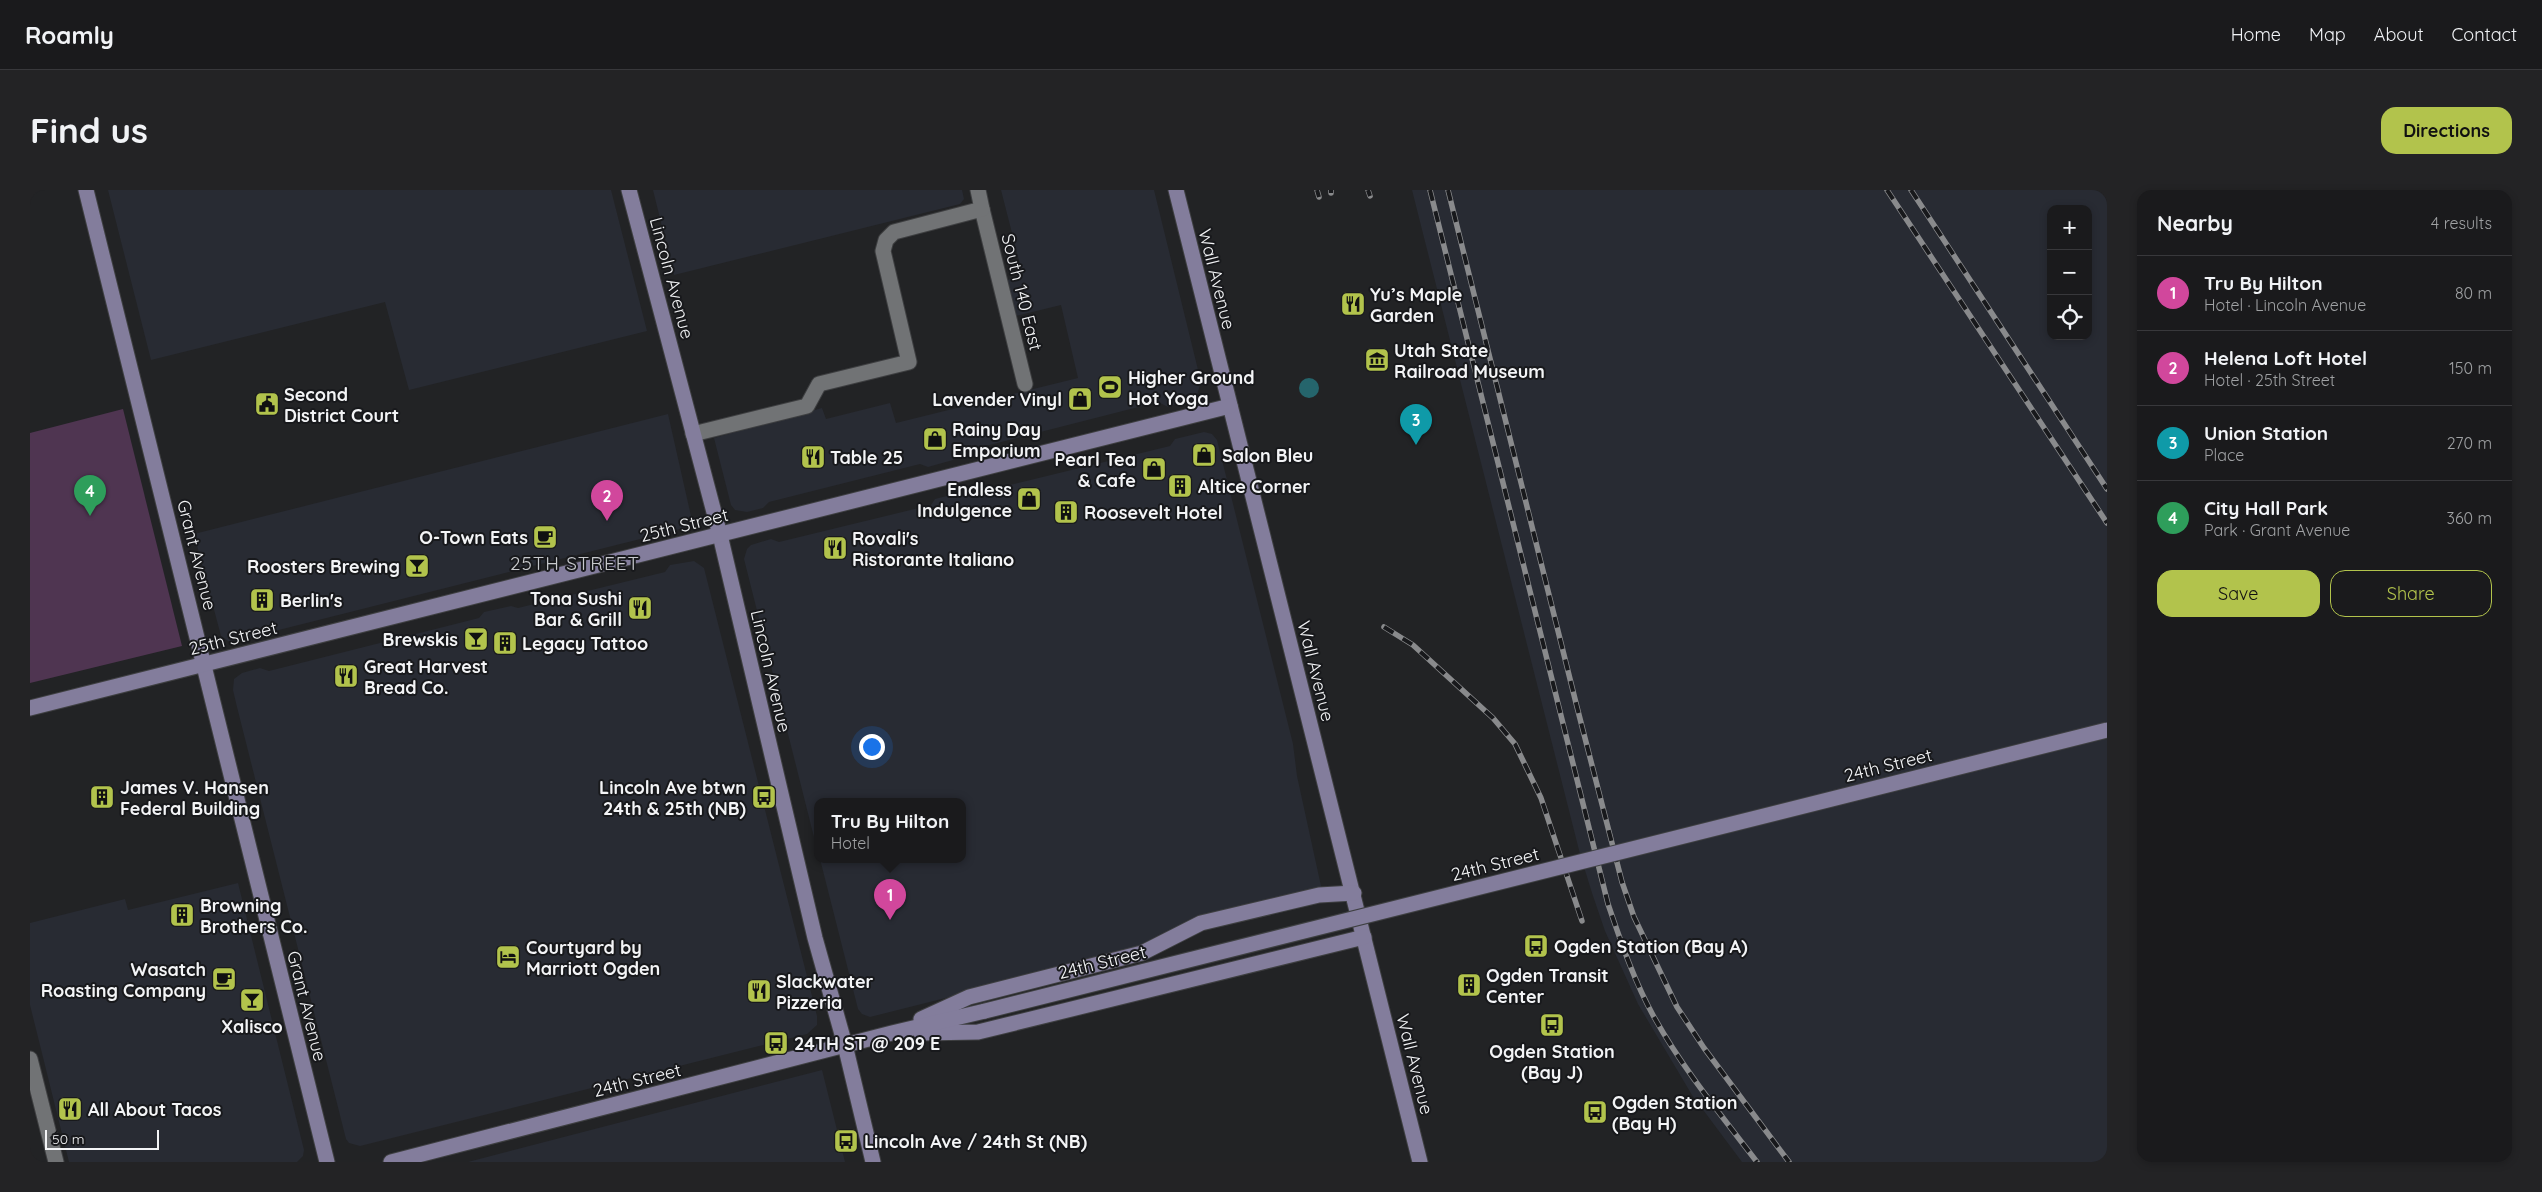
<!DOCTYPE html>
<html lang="en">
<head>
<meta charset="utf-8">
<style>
	body { margin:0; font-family:Quicksand,sans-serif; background:#232325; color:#f1f3f6 }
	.controls { position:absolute; right:15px; top:15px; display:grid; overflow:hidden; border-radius:10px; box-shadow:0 2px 8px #0003 }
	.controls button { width:45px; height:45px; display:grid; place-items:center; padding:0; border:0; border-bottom:1px solid #38383b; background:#1a1a1c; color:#f1f3f6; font:25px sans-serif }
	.scale { position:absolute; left:15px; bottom:12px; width:114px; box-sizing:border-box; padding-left:5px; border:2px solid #f3f4f6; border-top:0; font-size:14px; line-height:18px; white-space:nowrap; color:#f3f4f6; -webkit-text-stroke:4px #18191c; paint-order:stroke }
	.you { position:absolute; left:841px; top:556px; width:18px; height:18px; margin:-12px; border:4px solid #fff; border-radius:50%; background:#1a73e8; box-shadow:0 0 0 8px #1a73e833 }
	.badge { display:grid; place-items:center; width:32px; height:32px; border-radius:50%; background:#b2c34c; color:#fff; font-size:16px; font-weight:700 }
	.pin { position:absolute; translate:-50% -41px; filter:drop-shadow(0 1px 2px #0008) }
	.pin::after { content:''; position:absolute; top:26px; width:18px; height:15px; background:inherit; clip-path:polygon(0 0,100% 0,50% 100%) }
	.popup { position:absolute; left:784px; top:608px; width:152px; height:65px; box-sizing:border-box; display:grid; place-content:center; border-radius:10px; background:#1a1a1c; filter:drop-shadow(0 1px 4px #0005); font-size:16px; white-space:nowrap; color:#9fa1a3 }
	.popup b { font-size:19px; color:#f1f3f6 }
	.popup::after { content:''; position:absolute; left:50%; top:100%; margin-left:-10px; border:10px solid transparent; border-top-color:#1a1a1c }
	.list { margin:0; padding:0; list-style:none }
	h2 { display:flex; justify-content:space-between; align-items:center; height:65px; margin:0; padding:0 20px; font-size:21px }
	h2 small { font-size:16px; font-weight:400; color:#9fa1a3 }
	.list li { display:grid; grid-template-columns:32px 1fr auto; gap:15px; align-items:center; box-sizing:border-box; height:75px; padding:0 20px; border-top:1px solid #38383b }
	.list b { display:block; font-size:19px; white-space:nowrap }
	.list p { margin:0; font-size:16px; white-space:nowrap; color:#9fa1a3 }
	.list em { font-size:16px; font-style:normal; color:#9fa1a3 }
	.actions { display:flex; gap:10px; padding:15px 20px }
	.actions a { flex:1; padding:11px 0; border:1px solid #b2c34c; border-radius:15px; text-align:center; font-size:18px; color:#b2c34c }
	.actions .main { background:#b2c34c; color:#111 }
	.icon { flex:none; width:28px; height:28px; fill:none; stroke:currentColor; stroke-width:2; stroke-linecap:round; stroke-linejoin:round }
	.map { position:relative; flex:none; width:2077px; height:972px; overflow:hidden; border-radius:15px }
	header { display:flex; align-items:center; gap:30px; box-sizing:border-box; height:70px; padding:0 25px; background:#1a1a1c; border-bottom:1px solid #38383b }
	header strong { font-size:24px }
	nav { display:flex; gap:28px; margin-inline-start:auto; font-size:18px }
	.intro { display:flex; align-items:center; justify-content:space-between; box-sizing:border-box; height:120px; padding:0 30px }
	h1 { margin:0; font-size:35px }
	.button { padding:12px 22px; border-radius:15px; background:#b2c34c; color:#111; font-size:18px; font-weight:700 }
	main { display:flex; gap:30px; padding:0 30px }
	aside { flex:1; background:#1a1a1c; border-radius:15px; box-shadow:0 2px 8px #0003 }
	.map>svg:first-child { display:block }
	.built { fill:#282b33; fill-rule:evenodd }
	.green { fill:#4f3551 }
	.water { fill:#25656c }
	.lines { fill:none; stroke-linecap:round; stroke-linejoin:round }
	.street-casing { stroke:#3e3f41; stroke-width:17 }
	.secondary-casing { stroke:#3e3f41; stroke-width:17 }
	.street { stroke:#717375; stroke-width:15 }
	.secondary { stroke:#837d9c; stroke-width:15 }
	.rail-casing { stroke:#898a8c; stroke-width:5.5 }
	.rail { stroke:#18191c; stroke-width:4; stroke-dasharray:11; stroke-linecap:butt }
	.secondary-bridge-casing { stroke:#3e3f41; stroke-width:17; stroke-linecap:butt }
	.secondary-bridge { stroke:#837d9c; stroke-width:15 }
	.labels { text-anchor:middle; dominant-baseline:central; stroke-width:4; stroke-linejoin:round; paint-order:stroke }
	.street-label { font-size:18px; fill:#f3f4f6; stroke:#18191c }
	.poi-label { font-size:18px; font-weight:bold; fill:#f3f4f6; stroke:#18191c; text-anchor:start }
	.neighbourhood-label { font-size:19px; letter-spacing:1px; fill:#c8cacd; stroke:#18191c }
</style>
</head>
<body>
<header>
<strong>Roamly</strong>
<nav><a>Home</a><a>Map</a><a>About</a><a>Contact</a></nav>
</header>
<div class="intro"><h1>Find us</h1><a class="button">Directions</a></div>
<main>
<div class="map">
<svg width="2077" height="972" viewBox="0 0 2077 972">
	<rect width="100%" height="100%" fill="#222325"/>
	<g class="built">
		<path d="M78,0H581L617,141L379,200L355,112L121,170Z"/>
		<path d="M623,0H932L934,9L930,14L644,85Z"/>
		<path d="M971,0H1124L1171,192L1166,208L1138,217L1128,212L928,263L923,270L898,277L890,274L739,312L733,318L717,322L705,320L701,315L684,248L792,218L796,229L860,213L866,233L1048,188L1031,115L986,126L977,90L993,86Z"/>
		<path d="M1382,0H2077V972H1712L1662,905L1608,814L1575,741L1562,703L1550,664ZM2021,19H2058V146H2021Z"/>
		<path d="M638,224L661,326L654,338L205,451H198L191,446L164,344Z"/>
		<path d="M1174,242L1182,244L1187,250L1263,554L1267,586L1291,696L1289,699L1099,762L840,827L832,824L828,819L790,669H932V611H788L787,659L714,369L717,359L721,355L741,349L749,352L901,315L905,309L932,302L939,305L1140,256L1145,249Z"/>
		<path d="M664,371L674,378L787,826V835L777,844L330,956L319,953L316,949L207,517L203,500L204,489L212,483L230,478L239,481L449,428L454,422L481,416L488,418L635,382L640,375Z"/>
		<path d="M208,693L274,960L273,966L267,972H39L0,815V733L95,709L98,720Z"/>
		<path d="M792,880L815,972H438Z"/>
	</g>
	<path class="green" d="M93,219L152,456L0,493V243Z"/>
	<circle class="water" cx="1279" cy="198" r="10"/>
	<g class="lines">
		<defs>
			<g id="street">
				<path d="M952,19L995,194"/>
				<path d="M663,244L777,216L789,194L879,172L853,61L856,50L864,42L952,19L948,0"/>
				<path d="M0,869L26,972"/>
			</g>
			<g id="secondary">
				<path d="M56,0L297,972"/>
				<path d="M599,0L690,345L785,748L815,855L843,972"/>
				<path d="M1146,0L1390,972"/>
				<path d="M0,518L1200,216"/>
				<path d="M891,829L939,807L1112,763L1171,733L1289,705L1324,703"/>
				<path d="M891,843L948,842L1334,747"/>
				<path d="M361,972L862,843L955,821"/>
			</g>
		</defs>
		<use href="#street" class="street-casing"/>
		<use href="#secondary" class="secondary-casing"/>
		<use href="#street" class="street"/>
		<use href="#secondary" class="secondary"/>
		<defs>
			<g id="rail">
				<path d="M1287,0L1289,7"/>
				<path d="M1301,0V3"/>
				<path d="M1338,0L1340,6"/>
				<path d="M1400,0L1578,714C1591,752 1604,791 1624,827C1653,879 1691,925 1727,972"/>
				<path d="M1418,0L1547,517L1592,692L1604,727L1647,817L1674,858L1759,972"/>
				<path d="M1857,0L2077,333"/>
				<path d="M1881,0L2077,299"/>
				<path d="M1354,437L1383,455L1463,528L1485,554L1511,608L1552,731"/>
			</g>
		</defs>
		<use href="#rail" class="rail-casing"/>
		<use href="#rail" class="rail"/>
		<defs>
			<path id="secondary-bridge" d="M955,821L2077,540"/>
		</defs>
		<use href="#secondary-bridge" class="secondary-bridge-casing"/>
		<use href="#secondary-bridge" class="secondary-bridge"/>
	</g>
	<defs>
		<symbol id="restaurant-square" viewBox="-11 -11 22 22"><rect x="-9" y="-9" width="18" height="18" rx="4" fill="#b2c34c" stroke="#18191c"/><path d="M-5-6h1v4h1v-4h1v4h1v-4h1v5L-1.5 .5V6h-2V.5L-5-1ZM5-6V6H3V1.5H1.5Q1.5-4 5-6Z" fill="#111"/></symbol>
		<symbol id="museum-square" viewBox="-11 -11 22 22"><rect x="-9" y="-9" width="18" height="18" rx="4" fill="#b2c34c" stroke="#18191c"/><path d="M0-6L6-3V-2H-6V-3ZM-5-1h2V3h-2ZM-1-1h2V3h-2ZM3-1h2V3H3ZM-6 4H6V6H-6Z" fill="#111"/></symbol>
		<symbol id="stadium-square" viewBox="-11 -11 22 22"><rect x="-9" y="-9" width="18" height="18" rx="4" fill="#b2c34c" stroke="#18191c"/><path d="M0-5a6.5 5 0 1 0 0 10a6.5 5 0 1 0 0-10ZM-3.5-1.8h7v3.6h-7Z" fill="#111"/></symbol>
		<symbol id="shop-square" viewBox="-11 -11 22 22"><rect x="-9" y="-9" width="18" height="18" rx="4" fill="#b2c34c" stroke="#18191c"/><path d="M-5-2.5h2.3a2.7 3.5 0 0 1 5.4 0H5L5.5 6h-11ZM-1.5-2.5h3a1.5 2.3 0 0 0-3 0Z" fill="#111"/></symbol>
		<symbol id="civic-square" viewBox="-11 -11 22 22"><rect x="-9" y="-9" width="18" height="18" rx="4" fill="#b2c34c" stroke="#18191c"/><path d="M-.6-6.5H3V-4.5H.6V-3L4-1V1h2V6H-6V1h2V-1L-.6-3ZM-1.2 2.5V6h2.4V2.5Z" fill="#111"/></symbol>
		<symbol id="building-square" viewBox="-11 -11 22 22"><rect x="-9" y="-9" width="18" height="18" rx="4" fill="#b2c34c" stroke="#18191c"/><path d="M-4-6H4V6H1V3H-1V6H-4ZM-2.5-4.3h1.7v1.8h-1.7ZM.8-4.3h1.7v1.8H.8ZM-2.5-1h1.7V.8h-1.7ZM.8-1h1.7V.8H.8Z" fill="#111"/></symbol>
		<symbol id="cafe-square" viewBox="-11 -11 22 22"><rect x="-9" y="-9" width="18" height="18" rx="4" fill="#b2c34c" stroke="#18191c"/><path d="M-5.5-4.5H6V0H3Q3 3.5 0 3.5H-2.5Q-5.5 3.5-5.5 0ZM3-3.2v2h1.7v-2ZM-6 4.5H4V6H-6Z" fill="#111"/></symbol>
		<symbol id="bar-square" viewBox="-11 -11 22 22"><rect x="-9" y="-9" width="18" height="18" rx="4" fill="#b2c34c" stroke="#18191c"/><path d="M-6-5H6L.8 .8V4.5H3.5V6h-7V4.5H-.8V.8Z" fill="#111"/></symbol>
		<symbol id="bus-square" viewBox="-11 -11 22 22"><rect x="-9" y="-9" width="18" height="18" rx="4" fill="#b2c34c" stroke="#18191c"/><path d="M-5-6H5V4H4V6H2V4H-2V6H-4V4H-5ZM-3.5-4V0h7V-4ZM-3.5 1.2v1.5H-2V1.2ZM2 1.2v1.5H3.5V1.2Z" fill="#111"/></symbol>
		<symbol id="hotel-square" viewBox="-11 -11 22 22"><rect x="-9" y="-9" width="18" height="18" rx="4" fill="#b2c34c" stroke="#18191c"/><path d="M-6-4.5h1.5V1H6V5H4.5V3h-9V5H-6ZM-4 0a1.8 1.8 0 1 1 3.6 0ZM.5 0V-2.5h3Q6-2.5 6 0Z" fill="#111"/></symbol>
	</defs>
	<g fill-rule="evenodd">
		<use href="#restaurant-square" x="1309" y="100" width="28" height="28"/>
		<use href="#museum-square" x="1333" y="156" width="28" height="28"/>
		<use href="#stadium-square" x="1066" y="183" width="28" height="28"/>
		<use href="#shop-square" x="1036" y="195" width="28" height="28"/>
		<use href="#civic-square" x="223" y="200" width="28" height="28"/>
		<use href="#shop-square" x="891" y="235" width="28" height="28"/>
		<use href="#shop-square" x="1160" y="251" width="28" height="28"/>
		<use href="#restaurant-square" x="769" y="253" width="28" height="28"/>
		<use href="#shop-square" x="1110" y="265" width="28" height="28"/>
		<use href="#building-square" x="1136" y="282" width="28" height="28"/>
		<use href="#shop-square" x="985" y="295" width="28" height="28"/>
		<use href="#building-square" x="1022" y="308" width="28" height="28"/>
		<use href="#cafe-square" x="501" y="333" width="28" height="28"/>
		<use href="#restaurant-square" x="791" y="344" width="28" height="28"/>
		<use href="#bar-square" x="373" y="362" width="28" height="28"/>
		<use href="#building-square" x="218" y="396" width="28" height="28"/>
		<use href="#restaurant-square" x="596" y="404" width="28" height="28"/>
		<use href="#bar-square" x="432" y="435" width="28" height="28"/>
		<use href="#building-square" x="461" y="439" width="28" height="28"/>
		<use href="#restaurant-square" x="302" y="472" width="28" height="28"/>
		<use href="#building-square" x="58" y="593" width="28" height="28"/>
		<use href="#bus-square" x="720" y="593" width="28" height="28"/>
		<use href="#building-square" x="138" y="711" width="28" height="28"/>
		<use href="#bus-square" x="1492" y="742" width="28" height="28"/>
		<use href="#hotel-square" x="464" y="753" width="28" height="28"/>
		<use href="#cafe-square" x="180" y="775" width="28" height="28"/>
		<use href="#building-square" x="1425" y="781" width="28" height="28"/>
		<use href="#restaurant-square" x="715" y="787" width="28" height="28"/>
		<use href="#bar-square" x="208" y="796" width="28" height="28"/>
		<use href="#bus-square" x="1508" y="821" width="28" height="28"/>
		<use href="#bus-square" x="732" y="839" width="28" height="28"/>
		<use href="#restaurant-square" x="26" y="905" width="28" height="28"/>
		<use href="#bus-square" x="1551" y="908" width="28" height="28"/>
		<use href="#bus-square" x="802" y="937" width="28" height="28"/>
	</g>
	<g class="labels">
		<g class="street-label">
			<text transform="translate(642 88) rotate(75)">Lincoln Avenue</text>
			<text transform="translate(1187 89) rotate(76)">Wall Avenue</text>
			<text transform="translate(992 102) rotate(76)">South 140 East</text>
			<text transform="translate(654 335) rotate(-14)">25th Street</text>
			<text transform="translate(167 365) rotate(76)">Grant Avenue</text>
			<text transform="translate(203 448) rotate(-14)">25th Street</text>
			<text transform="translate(741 481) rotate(77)">Lincoln Avenue</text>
			<text transform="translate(1286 481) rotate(76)">Wall Avenue</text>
			<text transform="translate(1858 575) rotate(-14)">24th Street</text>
			<text transform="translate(1465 674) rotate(-14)">24th Street</text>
			<text transform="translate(1072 772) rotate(-14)">24th Street</text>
			<text transform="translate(277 816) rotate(76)">Grant Avenue</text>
			<text transform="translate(1385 874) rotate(76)">Wall Avenue</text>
			<text transform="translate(607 890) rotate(-14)">24th Street</text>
		</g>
		<g class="poi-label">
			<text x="1340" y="104">Yu’s Maple<tspan x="1340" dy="21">Garden</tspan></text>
			<text x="1364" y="160">Utah State<tspan x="1364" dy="21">Railroad Museum</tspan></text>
			<text x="1098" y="187">Higher Ground<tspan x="1098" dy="21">Hot Yoga</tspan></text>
			<text x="254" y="204">Second<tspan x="254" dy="21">District Court</tspan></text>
			<text x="1032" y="209" text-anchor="end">Lavender Vinyl</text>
			<text x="922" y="239">Rainy Day<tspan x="922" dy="21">Emporium</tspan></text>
			<text x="1192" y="265">Salon Bleu</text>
			<text x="800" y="267">Table 25</text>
			<text x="1106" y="269" text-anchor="end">Pearl Tea<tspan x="1106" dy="21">&amp; Cafe</tspan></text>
			<text x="1168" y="296">Altice Corner</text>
			<text x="982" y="299" text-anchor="end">Endless<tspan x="982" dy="21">Indulgence</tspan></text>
			<text x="1054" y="322">Roosevelt Hotel</text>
			<text x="498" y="347" text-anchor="end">O-Town Eats</text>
			<text x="822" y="348">Rovali's<tspan x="822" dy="21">Ristorante Italiano</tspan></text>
			<text x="370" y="376" text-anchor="end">Roosters Brewing</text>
			<text x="592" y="408" text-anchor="end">Tona Sushi<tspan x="592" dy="21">Bar &amp; Grill</tspan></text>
			<text x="250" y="410">Berlin's</text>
			<text x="428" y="449" text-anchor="end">Brewskis</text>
			<text x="492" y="453">Legacy Tattoo</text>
			<text x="334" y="476">Great Harvest<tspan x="334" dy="21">Bread Co.</tspan></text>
			<text x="90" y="597">James V. Hansen<tspan x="90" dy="21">Federal Building</tspan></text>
			<text x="716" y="597" text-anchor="end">Lincoln Ave btwn<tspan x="716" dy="21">24th &amp; 25th (NB)</tspan></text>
			<text x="170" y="715">Browning<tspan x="170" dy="21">Brothers Co.</tspan></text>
			<text x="1524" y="756">Ogden Station (Bay A)</text>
			<text x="496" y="757">Courtyard by<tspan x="496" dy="21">Marriott Ogden</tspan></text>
			<text x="176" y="779" text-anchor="end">Wasatch<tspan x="176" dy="21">Roasting Company</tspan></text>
			<text x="1456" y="785">Ogden Transit<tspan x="1456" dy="21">Center</tspan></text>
			<text x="746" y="791">Slackwater<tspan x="746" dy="21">Pizzeria</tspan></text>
			<text x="222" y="836" text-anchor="middle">Xalisco</text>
			<text x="764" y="853">24TH ST @ 209 E</text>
			<text x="1522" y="861" text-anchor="middle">Ogden Station<tspan x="1522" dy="21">(Bay J)</tspan></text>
			<text x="1582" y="912">Ogden Station<tspan x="1582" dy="21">(Bay H)</tspan></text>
			<text x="58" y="919">All About Tacos</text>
			<text x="834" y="951">Lincoln Ave / 24th St (NB)</text>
		</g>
		<g class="neighbourhood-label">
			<text x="545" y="373">25TH STREET</text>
		</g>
	</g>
</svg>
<div class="controls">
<button>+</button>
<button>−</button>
<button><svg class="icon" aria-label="locate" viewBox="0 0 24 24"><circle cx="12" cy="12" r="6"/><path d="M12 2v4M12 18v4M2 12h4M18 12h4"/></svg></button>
</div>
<div class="scale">50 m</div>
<div class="you"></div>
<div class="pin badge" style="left:860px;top:730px;background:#d1479c">1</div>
<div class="popup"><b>Tru By Hilton</b>Hotel</div>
<div class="pin badge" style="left:577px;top:331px;background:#d1479c">2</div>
<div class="pin badge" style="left:1386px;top:255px;background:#0f9aa8">3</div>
<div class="pin badge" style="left:60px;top:326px;background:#2e9e5b">4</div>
</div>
<aside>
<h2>Nearby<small>4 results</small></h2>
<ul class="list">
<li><span class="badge" style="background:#d1479c">1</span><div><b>Tru By Hilton</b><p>Hotel · Lincoln Avenue</p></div><em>80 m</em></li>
<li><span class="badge" style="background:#d1479c">2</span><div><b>Helena Loft Hotel</b><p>Hotel · 25th Street</p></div><em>150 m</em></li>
<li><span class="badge" style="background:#0f9aa8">3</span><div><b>Union Station</b><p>Place</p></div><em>270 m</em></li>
<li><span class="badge" style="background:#2e9e5b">4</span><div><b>City Hall Park</b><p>Park · Grant Avenue</p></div><em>360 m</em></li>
</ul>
<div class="actions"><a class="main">Save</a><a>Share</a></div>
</aside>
</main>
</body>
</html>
